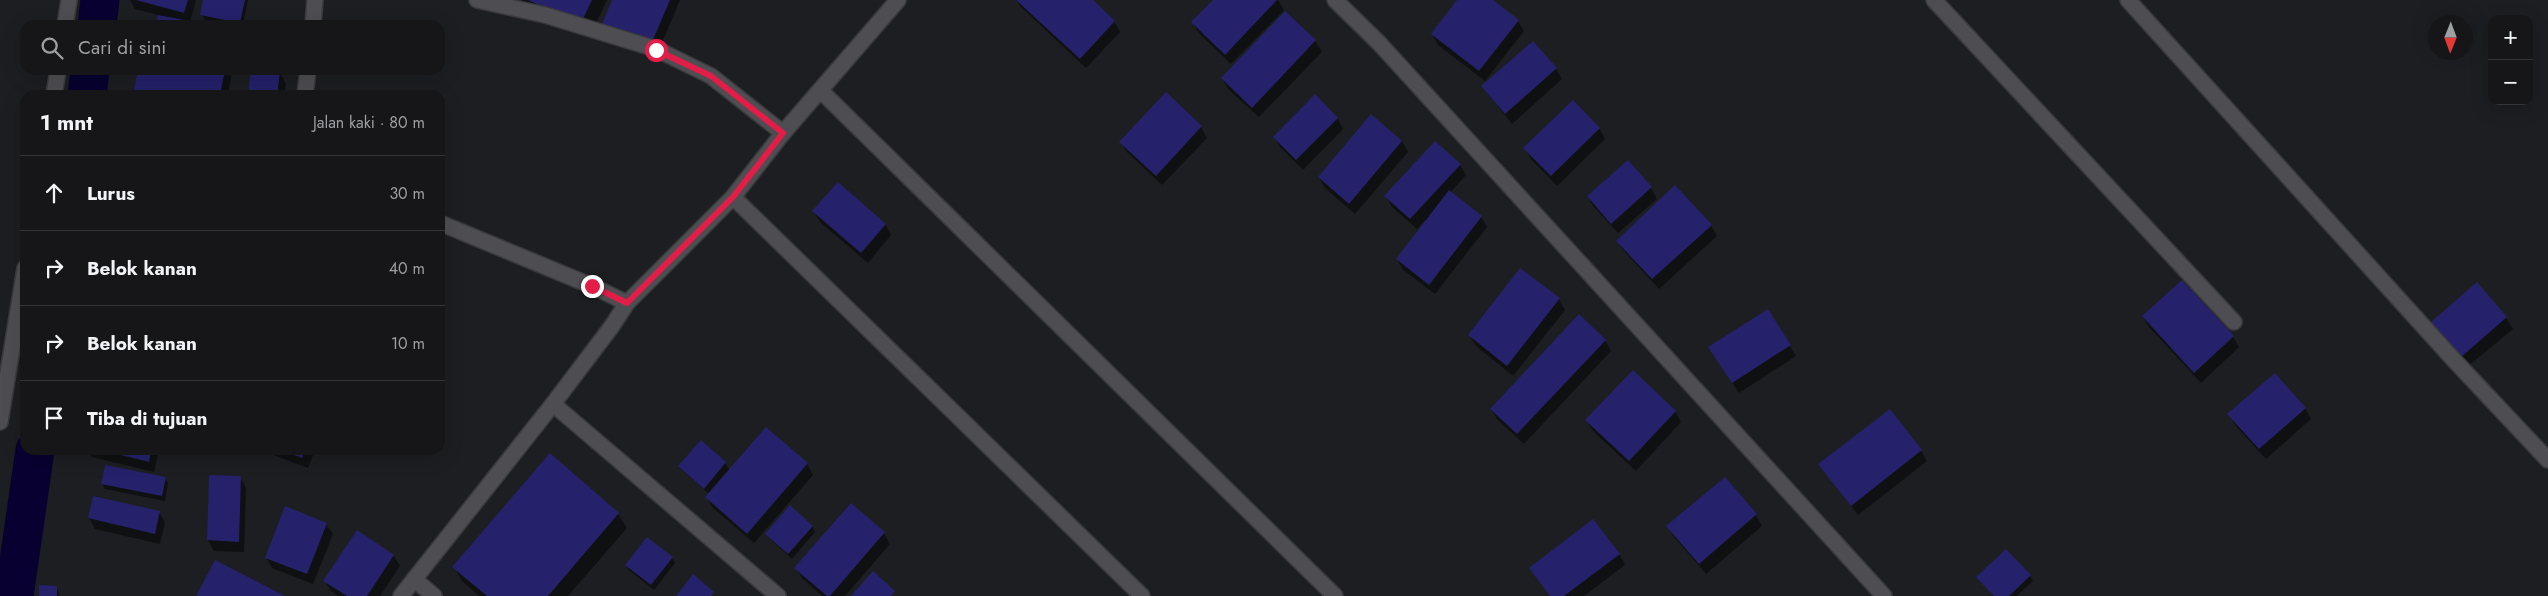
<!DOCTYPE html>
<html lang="id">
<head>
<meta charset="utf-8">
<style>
	body { margin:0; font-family:Jost,sans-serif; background:#1f1f22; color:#f1f3f6 }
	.controls { position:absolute; right:15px; top:15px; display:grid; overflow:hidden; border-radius:10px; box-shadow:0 5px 20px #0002 }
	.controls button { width:45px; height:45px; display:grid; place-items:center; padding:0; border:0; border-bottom:1px solid #353538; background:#161619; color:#f1f3f6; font:25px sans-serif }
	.compass { position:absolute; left:2428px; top:15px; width:45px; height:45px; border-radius:50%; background:#161619; box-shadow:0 5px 20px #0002; rotate:181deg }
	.stop { position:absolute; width:15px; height:15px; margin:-11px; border:4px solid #e11d48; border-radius:50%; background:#fff }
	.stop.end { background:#e11d48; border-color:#fff; box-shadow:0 1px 5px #0008 }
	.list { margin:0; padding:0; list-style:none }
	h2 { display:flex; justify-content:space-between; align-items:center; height:65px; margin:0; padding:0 20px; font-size:21px }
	h2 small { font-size:16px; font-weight:400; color:#9e9fa2 }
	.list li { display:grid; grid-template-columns:32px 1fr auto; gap:15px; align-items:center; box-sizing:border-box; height:75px; padding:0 20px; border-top:1px solid #353538 }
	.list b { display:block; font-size:19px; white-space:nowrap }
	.list em { font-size:16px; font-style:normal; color:#9e9fa2 }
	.icon { flex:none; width:28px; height:28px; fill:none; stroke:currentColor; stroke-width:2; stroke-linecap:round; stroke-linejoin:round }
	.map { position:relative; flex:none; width:2548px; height:596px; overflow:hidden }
	.search { position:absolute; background:#161619; box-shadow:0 5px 20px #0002; left:20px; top:20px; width:425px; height:55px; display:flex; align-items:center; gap:12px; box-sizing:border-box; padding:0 18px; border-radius:15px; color:#9e9fa2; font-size:19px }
	.panel { position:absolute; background:#161619; box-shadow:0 5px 20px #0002; left:20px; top:90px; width:425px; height:365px; border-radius:15px }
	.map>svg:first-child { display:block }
	.shadow { fill:#0007 }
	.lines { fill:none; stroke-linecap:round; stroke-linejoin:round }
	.canal { stroke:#080031; stroke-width:39 }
	.building { fill:#25216b }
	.minor-casing { stroke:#3a3a3d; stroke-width:18 }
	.minor { stroke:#4e4e52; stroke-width:15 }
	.route { stroke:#e11d48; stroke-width:6 }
</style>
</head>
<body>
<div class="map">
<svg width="2548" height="596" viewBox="0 0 2548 596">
	<rect width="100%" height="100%" fill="#1d1e21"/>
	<g class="shadow">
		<path d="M130,0H196L190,22L204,25H157L159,15L135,9Z"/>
		<path d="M205,0H248L243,25L205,20L202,15Z"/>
		<path d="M521,0H607L589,38L527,9Z"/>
		<path d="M614,0H680L656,57Z"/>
		<path d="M1016,0H1091L1114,21L1120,32L1086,68L1020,6Z"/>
		<path d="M1215,0H1278L1284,10L1231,64L1199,33L1193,23Z"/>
		<path d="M1458,0H1491L1518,21L1524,31L1485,81L1438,45L1432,34Z"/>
		<path d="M1285,13L1315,41L1322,52L1259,117L1228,89L1222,78Z"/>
		<path d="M1533,42L1556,69L1562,79L1512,124L1482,86Z"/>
		<path d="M139,70H232L228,95H134Z"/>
		<path d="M253,70L280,73L286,84L284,95H249Z"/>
		<path d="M1166,94L1201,127L1207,138L1162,185L1127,152L1121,142Z"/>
		<path d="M1337,118L1343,129L1303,170L1280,147L1274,137Z"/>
		<path d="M1599,128L1605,139L1557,186L1531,159L1525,148Z"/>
		<path d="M1402,141L1408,152L1355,214L1325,188L1319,177Z"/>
		<path d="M1460,165L1466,175L1450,193L1481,217L1487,227L1435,294L1403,270L1397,259L1426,222L1425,220L1417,229L1392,207L1386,196Z"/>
		<path d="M1651,188L1657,199L1618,233L1594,207L1588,197Z"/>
		<path d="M814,212L885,224L891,235L868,263L820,222Z"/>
		<path d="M1711,225L1717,236L1659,289L1624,251L1617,241Z"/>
		<path d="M2182,281L2233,337L2239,347L2201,383L2149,327L2143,317Z"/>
		<path d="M2477,284L2506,318L2513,329L2467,367L2438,333Z"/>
		<path d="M1559,299L1565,310L1513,376L1476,346L1469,335Z"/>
		<path d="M1767,310L1796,356L1739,393L1716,358Z"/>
		<path d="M1605,340L1611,351L1524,444L1497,419L1491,409Z"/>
		<path d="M2305,408L2311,419L2266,459L2235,425L2229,414Z"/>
		<path d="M1675,411L1681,422L1636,471L1593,431L1587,421Z"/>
		<path d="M701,442L725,463L730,471L807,464L813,475L754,543L713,508L707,497L709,494L679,467Z"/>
		<path d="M87,450H159L154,472L92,457Z"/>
		<path d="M260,450H315L308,468Z"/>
		<path d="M1921,451L1927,461L1858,515L1820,465Z"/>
		<path d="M550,455L618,514L627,528L568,596H479L462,581L454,567Z"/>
		<path d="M210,476L240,477L246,488L244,552L214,551L208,540Z"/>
		<path d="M165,478L168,483L165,501L105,489L102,484Z"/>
		<path d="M1724,479L1756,515L1762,526L1706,574L1674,537L1668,526Z"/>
		<path d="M159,512L165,523L160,544L95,529L89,518Z"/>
		<path d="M326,524L333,534L313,584L272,568L266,558Z"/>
		<path d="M812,526L815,532L792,559L766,535Z"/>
		<path d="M884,533L890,544L845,596H822L802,578L796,568Z"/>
		<path d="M1619,554L1625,565L1584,596H1550L1531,569Z"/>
		<path d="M394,556L400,566L380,596H338L331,591L325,581Z"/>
		<path d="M672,558L675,563L654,590L629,570L626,565Z"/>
		<path d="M2030,576L2033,581L2017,596H1994L1978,577Z"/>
		<path d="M57,587L60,596H40Z"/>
	</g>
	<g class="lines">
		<g class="canal">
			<path d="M97,25L100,0"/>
			<path d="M87,95L90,70"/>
			<path d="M14,596L35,450"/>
		</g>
	</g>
	<g class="building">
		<path d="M136,0H188L184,13Z"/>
		<path d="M203,0H245L240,23L200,15Z"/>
		<path d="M528,0H592L580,25Z"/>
		<path d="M612,0H670L650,47L601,27Z"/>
		<path d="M1016,0H1093L1115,21L1080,59Z"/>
		<path d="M1213,0H1277L1225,55L1191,22Z"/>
		<path d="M1457,0H1493L1519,20L1479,71L1431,34Z"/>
		<path d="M1285,11L1316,40L1252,108L1221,78Z"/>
		<path d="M158,15L205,24V25H156Z"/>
		<path d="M1533,41L1557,68L1505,114L1481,86Z"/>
		<path d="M138,70H225L220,95H133Z"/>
		<path d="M251,70L280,72L277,95H248Z"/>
		<path d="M1166,92L1202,126L1156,176L1119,142Z"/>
		<path d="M1315,94L1338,118L1296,160L1273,137Z"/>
		<path d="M1573,100L1600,128L1551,176L1523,148Z"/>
		<path d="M1371,114L1402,141L1349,204L1318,177Z"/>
		<path d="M1435,141L1461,164L1410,219L1384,196Z"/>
		<path d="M1628,160L1652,187L1611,224L1587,196Z"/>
		<path d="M838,182L886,224L861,253L812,211Z"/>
		<path d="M1675,185L1712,225L1652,279L1616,241Z"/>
		<path d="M1449,190L1482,216L1429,285L1396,259Z"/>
		<path d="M1520,268L1560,298L1507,366L1468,335Z"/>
		<path d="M2182,280L2234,336L2194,373L2142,316Z"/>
		<path d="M2477,282L2507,317L2460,358L2430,323Z"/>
		<path d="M1768,309L1791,345L1732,383L1708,347Z"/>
		<path d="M1579,314L1606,340L1517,434L1490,409Z"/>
		<path d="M1633,370L1676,411L1629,461L1585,420Z"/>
		<path d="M2275,373L2306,408L2259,449L2227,414Z"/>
		<path d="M1890,409L1922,450L1851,506L1818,464Z"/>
		<path d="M766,427L808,463L747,534L705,497Z"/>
		<path d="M701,440L726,462L704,489L678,466Z"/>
		<path d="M101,450H151L149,462Z"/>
		<path d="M281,450H305L302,458Z"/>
		<path d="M550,453L619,513L548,596H487L452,567Z"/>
		<path d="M105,465L166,477L162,496L101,484Z"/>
		<path d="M209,475L241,476L239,542L207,540Z"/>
		<path d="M1725,477L1757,514L1699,564L1666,526Z"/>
		<path d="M93,496L160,511L155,534L88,518Z"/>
		<path d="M851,503L885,532L830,596H827L794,568Z"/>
		<path d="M790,505L813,526L788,554L765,534Z"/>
		<path d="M285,506L327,523L307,574L265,558Z"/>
		<path d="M1593,519L1620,554L1564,596H1550L1529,568Z"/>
		<path d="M357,530L394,555L367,596H347L323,581Z"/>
		<path d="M647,537L673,557L651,585L625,565Z"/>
		<path d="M2006,549L2031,575L2009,596H1994L1976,577Z"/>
		<path d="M215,560L285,596H196Z"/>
		<path d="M873,571L895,591L891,596H851Z"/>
		<path d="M693,574L714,592L711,596H676Z"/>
		<path d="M39,585L57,586V596H39Z"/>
	</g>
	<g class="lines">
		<defs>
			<g id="minor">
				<path d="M477,0L545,15L656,49L711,76L783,133"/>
				<path d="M1335,0L1379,43L1884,596"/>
				<path d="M1934,0L2234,322"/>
				<path d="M2128,0L2453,359L2548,460"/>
				<path d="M65,25L69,0"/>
				<path d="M313,25L315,0"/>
				<path d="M820,90L1335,596"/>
				<path d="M54,95L58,70"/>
				<path d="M305,95L308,70"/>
				<path d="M733,197L1142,596"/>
				<path d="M440,223L592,286L627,303"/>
				<path d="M553,404L778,596"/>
				<path d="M0,422L25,268"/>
				<path d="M414,579L434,596"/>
				<path d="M401,596L553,404L612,326L627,303L733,197L783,133L898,0"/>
			</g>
		</defs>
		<use href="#minor" class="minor-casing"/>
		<use href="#minor" class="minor"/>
	</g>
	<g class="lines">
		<path class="route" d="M592,286L627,303L733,197L783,133L711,76L656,50"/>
	</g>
</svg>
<div class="controls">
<button>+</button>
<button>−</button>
</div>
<svg class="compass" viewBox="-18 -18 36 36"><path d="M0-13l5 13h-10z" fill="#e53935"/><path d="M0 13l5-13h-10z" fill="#9e9fa2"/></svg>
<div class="stop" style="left:656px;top:50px"></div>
<div class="stop end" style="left:592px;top:286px"></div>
<div class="search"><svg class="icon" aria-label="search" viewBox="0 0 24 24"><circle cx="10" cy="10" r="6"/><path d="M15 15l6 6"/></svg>Cari di sini</div>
<section class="panel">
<h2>1 mnt<small>Jalan kaki · 80 m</small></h2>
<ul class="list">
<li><svg class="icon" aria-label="ahead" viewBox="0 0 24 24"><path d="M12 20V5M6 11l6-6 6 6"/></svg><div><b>Lurus</b></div><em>30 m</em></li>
<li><svg class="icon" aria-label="right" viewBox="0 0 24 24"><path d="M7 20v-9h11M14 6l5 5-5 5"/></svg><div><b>Belok kanan</b></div><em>40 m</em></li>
<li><svg class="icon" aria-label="right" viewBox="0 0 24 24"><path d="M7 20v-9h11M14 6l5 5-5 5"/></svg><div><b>Belok kanan</b></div><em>10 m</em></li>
<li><svg class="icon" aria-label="arrive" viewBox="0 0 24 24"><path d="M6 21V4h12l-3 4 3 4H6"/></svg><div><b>Tiba di tujuan</b></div></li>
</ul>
</section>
</div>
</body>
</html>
